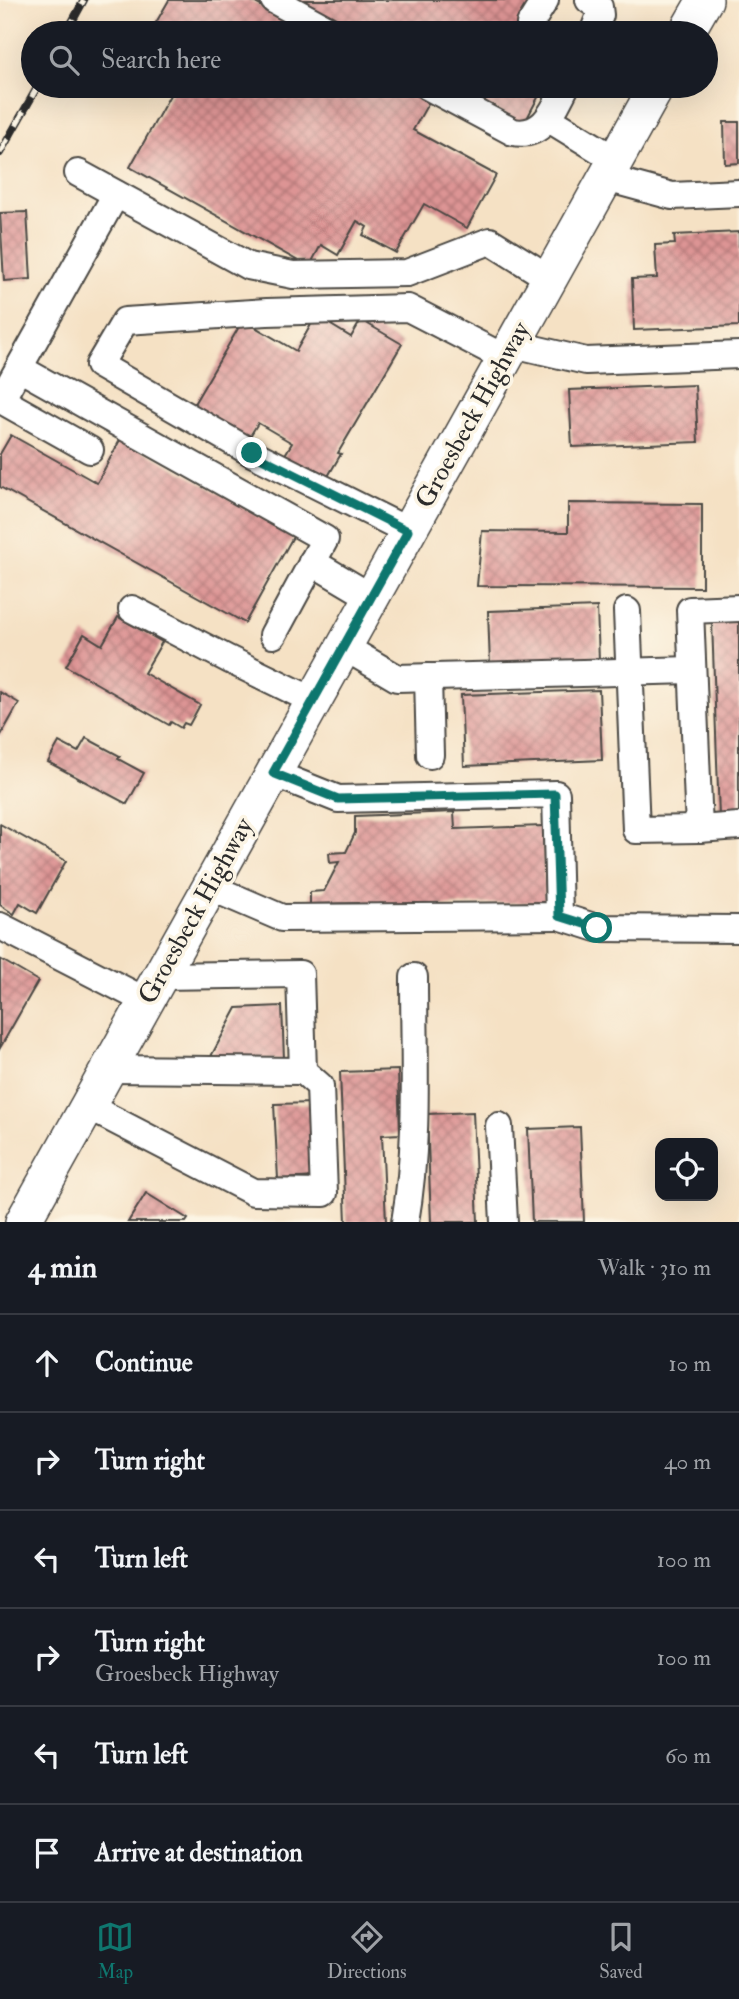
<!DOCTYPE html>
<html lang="en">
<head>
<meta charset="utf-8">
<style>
	body { margin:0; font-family:"IM FELL Double Pica",serif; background:#242831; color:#f1f3f6 }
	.controls { position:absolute; right:21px; bottom:21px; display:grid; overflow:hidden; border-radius:14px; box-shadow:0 7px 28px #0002 }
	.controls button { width:63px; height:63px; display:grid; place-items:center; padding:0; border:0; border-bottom:2px solid #363941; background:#171b24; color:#f1f3f6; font:35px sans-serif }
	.stop { position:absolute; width:21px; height:21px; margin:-16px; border:5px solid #0f766e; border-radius:50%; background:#fff }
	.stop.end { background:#0f766e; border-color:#fff; box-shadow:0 2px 7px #0008 }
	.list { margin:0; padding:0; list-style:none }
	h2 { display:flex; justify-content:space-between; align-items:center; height:91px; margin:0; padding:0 28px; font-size:30px }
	h2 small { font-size:23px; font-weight:400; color:#9ea1a6 }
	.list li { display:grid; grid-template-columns:46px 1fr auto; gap:21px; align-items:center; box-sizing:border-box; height:98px; padding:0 28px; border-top:2px solid #363941 }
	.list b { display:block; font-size:26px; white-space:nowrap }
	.list p { margin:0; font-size:23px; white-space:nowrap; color:#9ea1a6 }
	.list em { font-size:23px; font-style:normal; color:#9ea1a6 }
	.icon { flex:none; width:38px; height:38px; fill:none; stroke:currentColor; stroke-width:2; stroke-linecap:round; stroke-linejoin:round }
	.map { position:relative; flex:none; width:739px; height:1222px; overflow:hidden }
	.search { position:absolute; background:#171b24; box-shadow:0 7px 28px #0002; left:21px; right:21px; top:21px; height:77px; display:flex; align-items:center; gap:18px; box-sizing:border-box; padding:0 24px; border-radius:38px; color:#9ea1a6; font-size:26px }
	.sheet { height:679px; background:#171b24 }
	nav { display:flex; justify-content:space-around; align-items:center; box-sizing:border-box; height:98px; border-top:2px solid #363941; background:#171b24; font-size:19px; color:#9ea1a6 }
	nav a { display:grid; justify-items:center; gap:4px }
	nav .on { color:#0f766e }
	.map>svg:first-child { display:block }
	.building { fill:url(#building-cross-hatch) }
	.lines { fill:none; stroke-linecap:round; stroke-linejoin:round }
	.minor-casing { stroke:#494642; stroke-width:30 }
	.major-casing { stroke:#494642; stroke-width:38 }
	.minor { stroke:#fff; stroke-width:26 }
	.major { stroke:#fff; stroke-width:35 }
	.rail-casing { stroke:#2b2b2b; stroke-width:8 }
	.rail { stroke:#fcf5e5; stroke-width:5; stroke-dasharray:16; stroke-linecap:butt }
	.route { stroke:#0f766e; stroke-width:9 }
	.labels { text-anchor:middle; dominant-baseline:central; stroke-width:7; stroke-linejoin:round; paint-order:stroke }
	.street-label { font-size:26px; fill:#2b2b2b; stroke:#fcf5e5 }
</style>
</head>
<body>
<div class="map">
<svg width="739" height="1222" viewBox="0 0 739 1222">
	<defs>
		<pattern id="building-cross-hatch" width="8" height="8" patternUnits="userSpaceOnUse" patternTransform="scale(1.75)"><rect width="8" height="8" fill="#dd9494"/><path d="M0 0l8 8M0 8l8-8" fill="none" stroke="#b37979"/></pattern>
	</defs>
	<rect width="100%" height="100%" fill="#fcf5e5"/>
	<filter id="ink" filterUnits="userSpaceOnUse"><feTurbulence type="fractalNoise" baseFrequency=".0143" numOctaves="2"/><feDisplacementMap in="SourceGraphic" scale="14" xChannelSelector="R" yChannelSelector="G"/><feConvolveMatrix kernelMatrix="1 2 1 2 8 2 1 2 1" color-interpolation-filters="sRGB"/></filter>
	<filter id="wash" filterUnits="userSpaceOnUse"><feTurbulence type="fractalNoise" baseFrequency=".00686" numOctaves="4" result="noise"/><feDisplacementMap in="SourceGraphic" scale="28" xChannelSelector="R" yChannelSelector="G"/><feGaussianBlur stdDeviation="1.57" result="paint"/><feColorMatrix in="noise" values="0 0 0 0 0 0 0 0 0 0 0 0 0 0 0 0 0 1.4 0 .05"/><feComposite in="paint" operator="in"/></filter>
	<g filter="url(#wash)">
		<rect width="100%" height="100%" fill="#f5e1c4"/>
		<g id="blocks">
			<g class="building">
				<path d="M169,0H250L310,33H150Z"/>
				<path d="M291,0H543L523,33H351Z"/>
				<path d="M175,86H405L430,100L413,130L496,175L467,228L424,204L396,253L363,235L367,227L357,221L338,255L321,245L309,267L130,167Z"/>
				<path d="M445,86H544L524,124Z"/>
				<path d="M724,122H739V163L725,164Z"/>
				<path d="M27,212L31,279L4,281L0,213Z"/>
				<path d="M739,232V326L634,330L632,279L657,278L655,245L675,244L674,235Z"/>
				<path d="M316,316L351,337L361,320L402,344L338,453L341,454L324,483L283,458L292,443L258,423L247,441L191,409L243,320L296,351Z"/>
				<path d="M695,385L698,442L572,447L569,390Z"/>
				<path d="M11,435L97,483L121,438L294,535L245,623L0,487V454Z"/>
				<path d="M568,503L702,504V587L477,586L482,531L568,532Z"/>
				<path d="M597,607L599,661L490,665L488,611Z"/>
				<path d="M118,617L162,642L144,673L200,705L189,725L184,723L181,728L171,722L169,725L66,666L84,634L102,645Z"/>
				<path d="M739,621V816L719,817L712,622Z"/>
				<path d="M599,690L602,760L464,766L461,695Z"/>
				<path d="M0,692L19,703L0,737Z"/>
				<path d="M86,738L120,756L118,759L144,773L127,804L48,762L59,742L78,752Z"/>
				<path d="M454,812L455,829L543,826L545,902L358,909V903L310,904V892L324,891L339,862L330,863L329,853L346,852L355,833V816Z"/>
				<path d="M0,824L66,861L37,913L20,903L14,914L0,905Z"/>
				<path d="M0,959L38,981L0,1048Z"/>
				<path d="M282,1006L284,1059L209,1060L237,1008Z"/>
				<path d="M398,1070L400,1134L382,1135L386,1222H346L340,1072Z"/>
				<path d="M315,1103L318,1177L278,1179L274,1104Z"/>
				<path d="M473,1112L478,1222H431L427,1114Z"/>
				<path d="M580,1127L584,1222H532L528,1129Z"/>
				<path d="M146,1193L188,1219L186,1222H128Z"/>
			</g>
		</g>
	</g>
	<g filter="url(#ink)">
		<use href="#blocks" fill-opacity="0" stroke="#494642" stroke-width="2"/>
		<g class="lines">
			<defs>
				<g id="minor">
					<path d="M274,0L334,33"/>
					<path d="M589,0L599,7L600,15L593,33"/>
					<path d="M532,33L530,24L545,0"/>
					<path d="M427,86L513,132C544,138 554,109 566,86"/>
					<path d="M549,119L616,160"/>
					<path d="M78,173L248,266L293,275L407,273L490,241L549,278"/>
					<path d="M606,178L672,196L739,193"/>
					<path d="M513,344L586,361L739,355"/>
					<path d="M19,368L325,539L273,635"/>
					<path d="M90,450L1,400L116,194"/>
					<path d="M408,531L252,453L99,365L125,321L267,312L408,308L505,358"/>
					<path d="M312,562L371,597"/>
					<path d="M739,608L690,610L699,829L739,826"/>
					<path d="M132,609L228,659L314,701"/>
					<path d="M627,611L636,830L699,829"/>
					<path d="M344,647L397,678L692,670"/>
					<path d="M428,677L430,755"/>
					<path d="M210,887L282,918L559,916L556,794L338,799L273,773"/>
					<path d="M559,916L597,928L739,929"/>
					<path d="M0,926L146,1001"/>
					<path d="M108,1069L303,1071L300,974L160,976"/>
					<path d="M87,1106L253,1192L324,1193L320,1086L303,1071"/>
					<path d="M499,1126L504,1222"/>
					<path d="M405,1222C419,1142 414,1058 414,977"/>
				</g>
				<g id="major">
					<path d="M686,33L705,0"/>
					<path d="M23,1222L657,86"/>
				</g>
			</defs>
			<use href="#minor" class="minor-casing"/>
			<use href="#major" class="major-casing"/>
			<use href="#minor" class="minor"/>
			<use href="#major" class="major"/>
			<defs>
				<g id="rail">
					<path d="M66,33L84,0"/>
					<path d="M0,153L38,86"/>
				</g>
			</defs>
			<use href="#rail" class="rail-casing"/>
			<use href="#rail" class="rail"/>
		</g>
	</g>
	<g class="lines" filter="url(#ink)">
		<path class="route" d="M252,453L408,531L273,773L338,799L555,794L559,916L597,928"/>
	</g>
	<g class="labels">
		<g class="street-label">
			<text transform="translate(473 415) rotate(-61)">Groesbeck Highway</text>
			<text transform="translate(196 911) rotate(-61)">Groesbeck Highway</text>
		</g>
	</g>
</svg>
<div class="controls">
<button><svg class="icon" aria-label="locate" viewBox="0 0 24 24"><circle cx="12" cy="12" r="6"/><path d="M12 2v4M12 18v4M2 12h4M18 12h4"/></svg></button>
</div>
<div class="stop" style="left:597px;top:928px"></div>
<div class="stop end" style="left:252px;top:453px"></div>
<div class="search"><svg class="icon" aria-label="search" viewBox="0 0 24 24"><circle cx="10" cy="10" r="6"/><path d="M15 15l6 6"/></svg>Search here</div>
</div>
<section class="sheet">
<h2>4 min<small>Walk · 310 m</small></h2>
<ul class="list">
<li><svg class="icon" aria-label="ahead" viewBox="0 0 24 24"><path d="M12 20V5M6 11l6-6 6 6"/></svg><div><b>Continue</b></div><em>10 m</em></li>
<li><svg class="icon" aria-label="right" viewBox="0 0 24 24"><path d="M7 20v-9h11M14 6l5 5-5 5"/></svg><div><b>Turn right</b></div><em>40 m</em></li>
<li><svg class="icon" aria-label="left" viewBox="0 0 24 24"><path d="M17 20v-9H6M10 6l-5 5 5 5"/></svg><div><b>Turn left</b></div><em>100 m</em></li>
<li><svg class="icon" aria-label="right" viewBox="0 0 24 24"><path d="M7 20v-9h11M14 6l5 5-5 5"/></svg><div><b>Turn right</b><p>Groesbeck Highway</p></div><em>100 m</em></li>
<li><svg class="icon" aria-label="left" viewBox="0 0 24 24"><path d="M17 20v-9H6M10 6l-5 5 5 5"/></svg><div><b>Turn left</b></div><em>60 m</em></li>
<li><svg class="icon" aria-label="arrive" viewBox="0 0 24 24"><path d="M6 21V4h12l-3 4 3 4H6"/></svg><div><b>Arrive at destination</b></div></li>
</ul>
</section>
<nav>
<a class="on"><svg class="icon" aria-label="map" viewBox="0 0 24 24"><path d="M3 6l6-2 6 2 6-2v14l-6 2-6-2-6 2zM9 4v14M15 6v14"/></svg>Map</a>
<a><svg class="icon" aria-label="directions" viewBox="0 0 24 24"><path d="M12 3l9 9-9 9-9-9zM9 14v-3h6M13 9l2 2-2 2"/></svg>Directions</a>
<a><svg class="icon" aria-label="saved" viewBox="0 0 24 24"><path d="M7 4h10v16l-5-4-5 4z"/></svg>Saved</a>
</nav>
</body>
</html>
